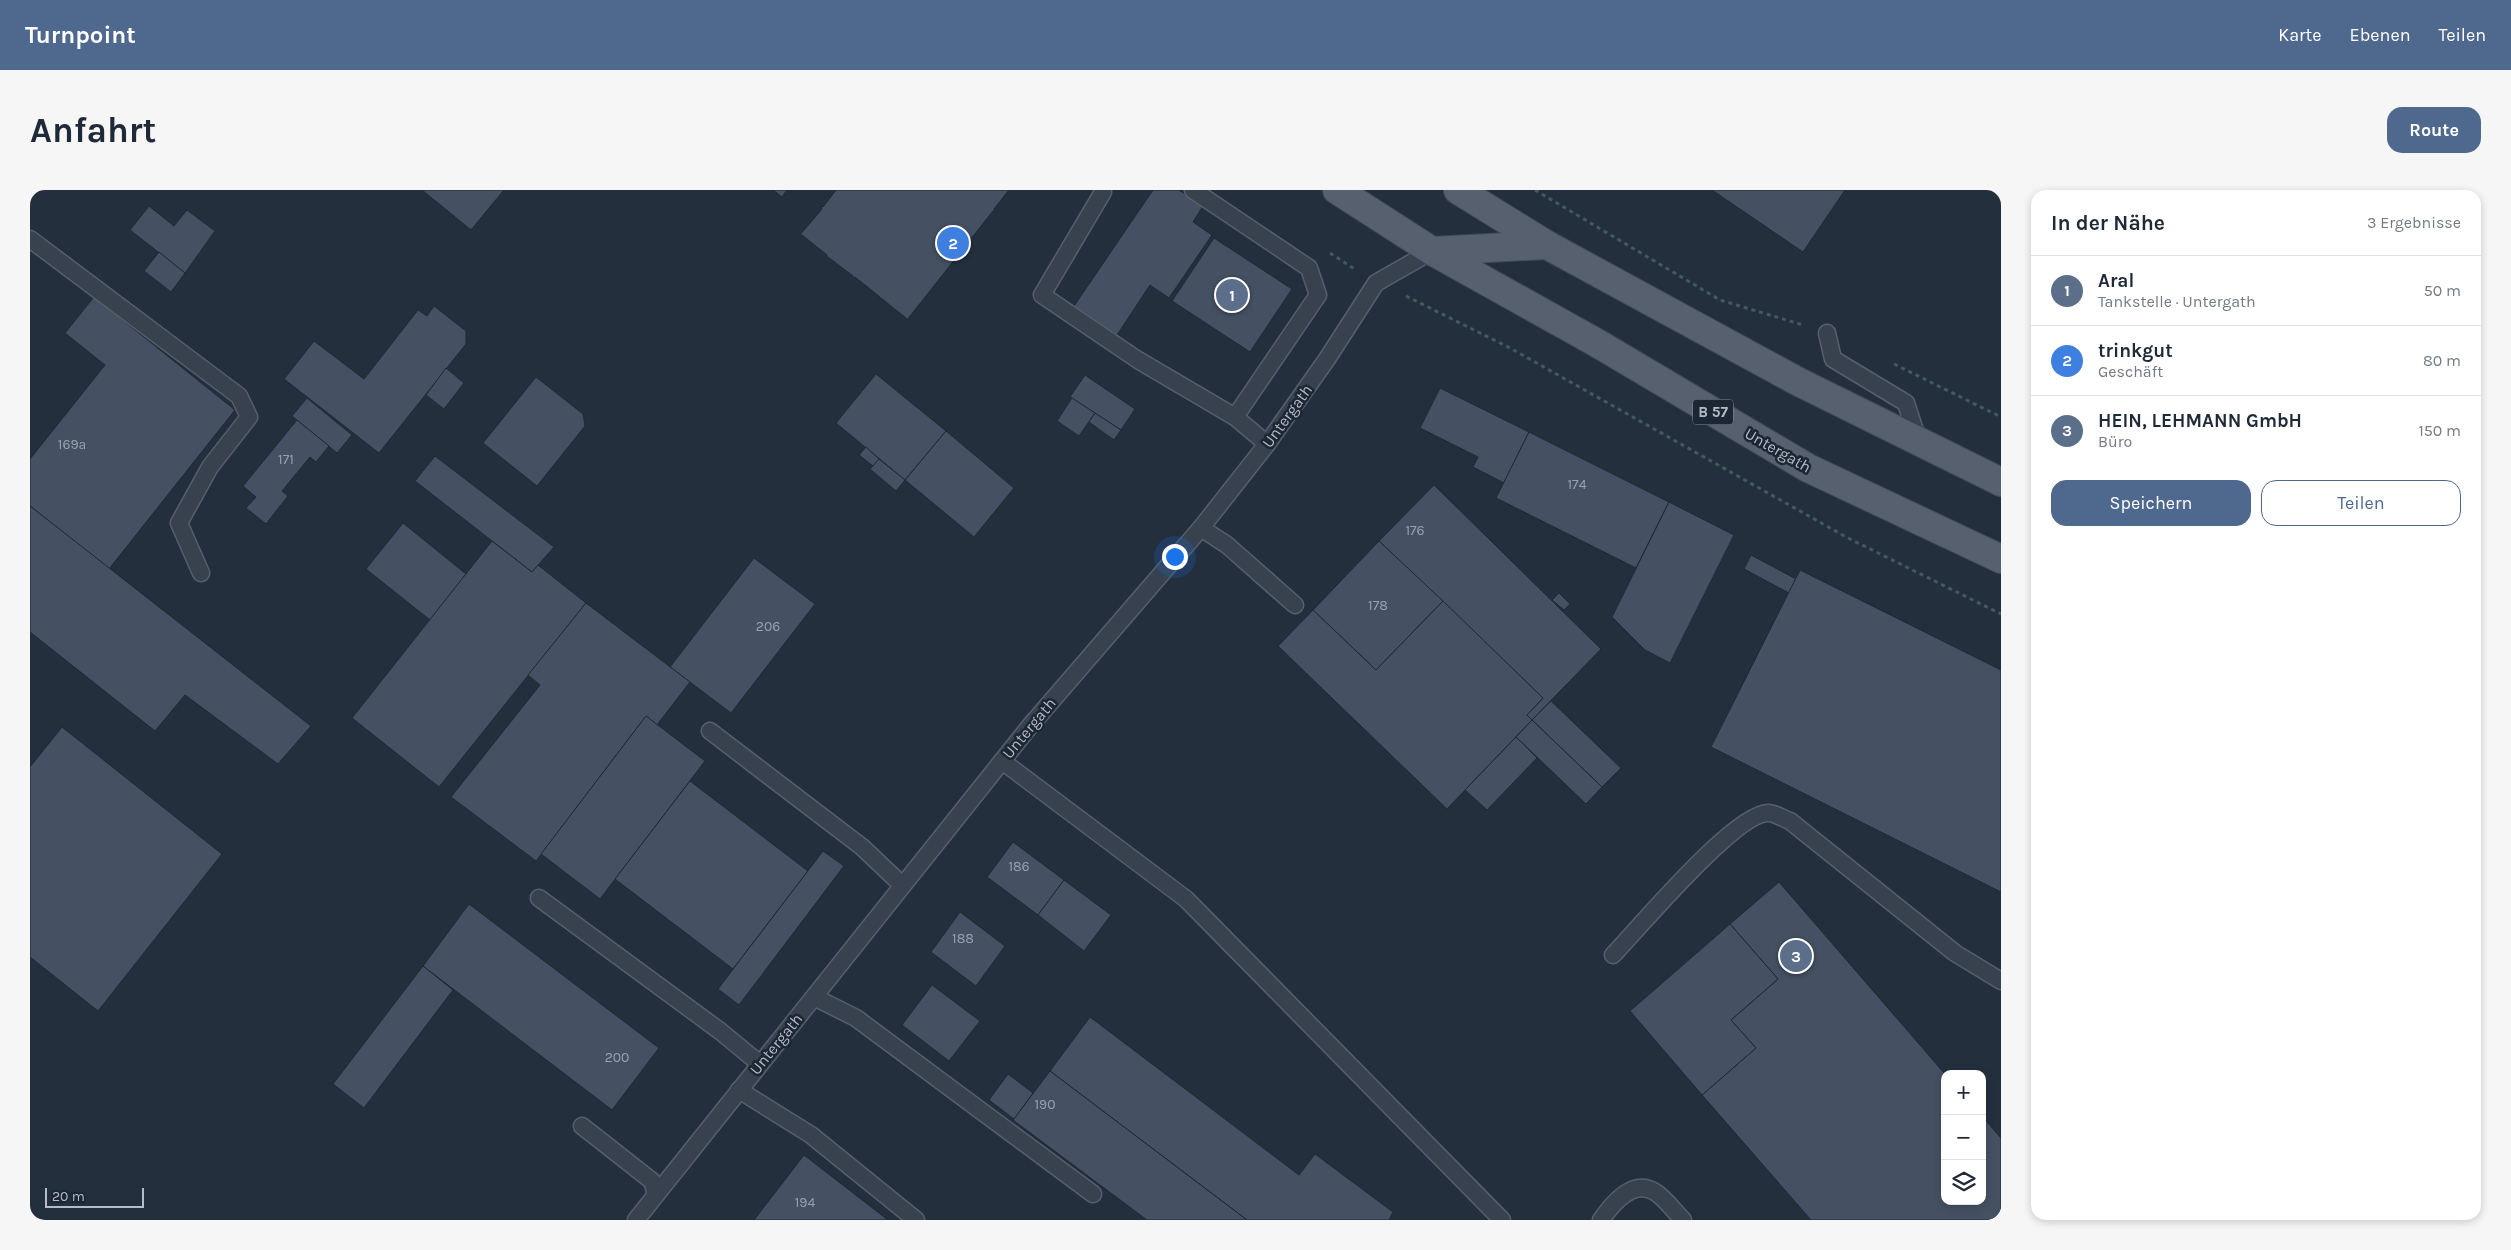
<!DOCTYPE html>
<html lang="de">
<head>
<meta charset="utf-8">
<style>
	body { margin:0; font-family:Karla,sans-serif; background:#f6f6f7; color:#1f2937 }
	.controls { position:absolute; right:15px; bottom:15px; display:grid; overflow:hidden; border-radius:10px; box-shadow:0 2px 8px #0003 }
	.controls button { width:45px; height:45px; display:grid; place-items:center; padding:0; border:0; border-bottom:1px solid #e0e1e3; background:#fff; color:#1f2937; font:25px sans-serif }
	.scale { position:absolute; left:15px; bottom:12px; width:99px; box-sizing:border-box; padding-left:5px; border:2px solid #b4bcc9; border-top:0; font-size:14px; line-height:18px; white-space:nowrap; color:#b4bcc9; -webkit-text-stroke:4px #1d2633; paint-order:stroke }
	.you { position:absolute; left:1144px; top:366px; width:18px; height:18px; margin:-12px; border:4px solid #fff; border-radius:50%; background:#1a73e8; box-shadow:0 0 0 8px #1a73e833 }
	.badge { display:grid; place-items:center; width:32px; height:32px; border-radius:50%; background:#4f688e; color:#fff; font-size:16px; font-weight:700 }
	.pin { position:absolute; translate:-50% -50%; border:2px solid #fff; box-shadow:0 1px 5px #0006 }
	.list { margin:0; padding:0; list-style:none }
	h2 { display:flex; justify-content:space-between; align-items:center; height:65px; margin:0; padding:0 20px; font-size:21px }
	h2 small { font-size:16px; font-weight:400; color:#747a83 }
	.list li { display:grid; grid-template-columns:32px 1fr auto; gap:15px; align-items:center; box-sizing:border-box; height:70px; padding:0 20px; border-top:1px solid #e0e1e3 }
	.list b { display:block; font-size:19px; white-space:nowrap }
	.list p { margin:0; font-size:16px; white-space:nowrap; color:#747a83 }
	.list em { font-size:16px; font-style:normal; color:#747a83 }
	.actions { display:flex; gap:10px; padding:15px 20px }
	.actions a { flex:1; padding:11px 0; border:1px solid #4f688e; border-radius:15px; text-align:center; font-size:18px; color:#4f688e }
	.actions .main { background:#4f688e; color:#fff }
	.icon { flex:none; width:28px; height:28px; fill:none; stroke:currentColor; stroke-width:2; stroke-linecap:round; stroke-linejoin:round }
	.map { position:relative; flex:none; width:1971px; height:1030px; overflow:hidden; border-radius:15px }
	header { display:flex; align-items:center; gap:30px; box-sizing:border-box; height:70px; padding:0 25px; background:#4f688e; color:#fff }
	header strong { font-size:24px }
	nav { display:flex; gap:28px; margin-inline-start:auto; font-size:18px }
	.intro { display:flex; align-items:center; justify-content:space-between; box-sizing:border-box; height:120px; padding:0 30px }
	h1 { margin:0; font-size:35px }
	.button { padding:12px 22px; border-radius:15px; background:#4f688e; color:#fff; font-size:18px; font-weight:700 }
	main { display:flex; gap:30px; padding:0 30px }
	aside { flex:1; background:#fff; border-radius:15px; box-shadow:0 2px 8px #0003 }
	.map>svg:first-child { display:block }
	.building { fill:#455162; stroke:#1f2835 }
	.lines { fill:none; stroke-linecap:round; stroke-linejoin:round }
	.lane-casing { stroke:#565f6c; stroke-width:19 }
	.primary-casing { stroke:#414a57; stroke-width:30 }
	.path { stroke:#44595c; stroke-width:3; stroke-dasharray:4 4; stroke-linecap:butt }
	.lane { stroke:#38414e; stroke-width:16 }
	.primary { stroke:#56606e; stroke-width:28 }
	.labels { text-anchor:middle; dominant-baseline:central; stroke-width:5; stroke-linejoin:round; paint-order:stroke }
	.number-label { font-size:14px; fill:#98a1af }
	.shield { fill:#1d2633; stroke:#878f9c; stroke-width:1 }
	.shield-label { font-size:15px; font-weight:bold; fill:#b4bcc9 }
	.street-label { font-size:16px; fill:#b4bcc9; stroke:#1d2633 }
</style>
</head>
<body>
<header>
<strong>Turnpoint</strong>
<nav><a>Karte</a><a>Ebenen</a><a>Teilen</a></nav>
</header>
<div class="intro"><h1>Anfahrt</h1><a class="button">Route</a></div>
<main>
<div class="map">
<svg width="1971" height="1030" viewBox="0 0 1971 1030">
	<rect width="100%" height="100%" fill="#242f3e"/>
	<g class="building">
		<path d="M392,0H474L441,40Z"/>
		<path d="M743,0H757L752,7Z"/>
		<path d="M806,0H979L964,19L965,22L963,21L877,130L876,128L851,108L850,110V107L825,87L823,89V86L798,67L797,68V65L772,45L769,46L792,19L791,16L793,17Z"/>
		<path d="M1123,0H1149L1173,16L1163,32L1182,45L1139,108L1120,95L1087,145L1044,116Z"/>
		<path d="M1682,0H1815L1773,62Z"/>
		<path d="M119,16L144,36L157,20L185,41L155,83L100,40Z"/>
		<path d="M1184,48L1262,99L1220,162L1142,111Z"/>
		<path d="M129,62L155,83L141,102L114,81Z"/>
		<path d="M64,107L205,220L79,379L0,316V269L75,175L35,143Z"/>
		<path d="M404,116L436,141V154L349,263L254,189L284,151L334,189L388,120L397,126Z"/>
		<path d="M416,178L434,193L414,219L396,205Z"/>
		<path d="M846,184L916,241L875,290L806,233Z"/>
		<path d="M1055,185L1105,219L1091,240L1040,207Z"/>
		<path d="M506,187L553,224L555,236L507,296L453,253Z"/>
		<path d="M1410,198L1499,242L1474,293L1443,277L1448,267L1390,238Z"/>
		<path d="M277,208L322,245L307,263L262,226Z"/>
		<path d="M1042,208L1065,223L1049,246L1027,231Z"/>
		<path d="M1065,223L1091,240L1084,250L1059,232Z"/>
		<path d="M267,230L299,256L286,272L280,267L252,301L258,306L236,334L216,318L226,307L213,296Z"/>
		<path d="M916,241L984,298L944,347L875,290Z"/>
		<path d="M1499,242L1639,312L1606,378L1466,308Z"/>
		<path d="M836,257L849,269L843,276L829,265Z"/>
		<path d="M405,266L524,357L502,382L385,291Z"/>
		<path d="M849,269L875,290L866,301L840,279Z"/>
		<path d="M1404,295L1571,459L1502,530L1497,525L1513,508L1349,351Z"/>
		<path d="M1639,312L1704,345L1640,473L1615,460L1582,427Z"/>
		<path d="M0,316L281,536L248,574L155,505L125,541L0,442Z"/>
		<path d="M373,333L436,384L400,430L336,379Z"/>
		<path d="M462,351L502,382L508,375L556,413L409,597L322,528Z"/>
		<path d="M1349,351L1413,411L1346,480L1283,420Z"/>
		<path d="M1721,365L1766,389L1759,403L1714,379Z"/>
		<path d="M724,368L785,414L701,523L640,477Z"/>
		<path d="M1770,380L1971,480V702L1681,557Z"/>
		<path d="M1529,403L1540,414L1534,420L1522,410Z"/>
		<path d="M1413,411L1513,508L1497,525L1502,530L1417,619L1248,456L1283,420L1346,480Z"/>
		<path d="M556,413L660,492L627,535L616,526L506,671L421,607L510,495L498,485Z"/>
		<path d="M1521,511L1591,578L1572,597L1502,530Z"/>
		<path d="M616,526L675,571L570,709L511,664Z"/>
		<path d="M1502,530L1572,597L1556,614L1486,547Z"/>
		<path d="M32,537L192,664L68,821L0,767V577Z"/>
		<path d="M1486,547L1507,568L1457,620L1435,600Z"/>
		<path d="M660,591L778,681L703,779L585,689Z"/>
		<path d="M983,652L1034,690L1008,725L957,687Z"/>
		<path d="M793,661L814,676L709,815L688,799Z"/>
		<path d="M1034,690L1081,725L1054,761L1008,725Z"/>
		<path d="M1749,692L1915,884V1011H1952V926L1971,948V1030H1781L1672,905L1726,858L1701,830L1748,789L1700,734Z"/>
		<path d="M439,714L629,858L582,920L393,776Z"/>
		<path d="M930,722L975,756L946,796L901,762Z"/>
		<path d="M1700,734L1748,789L1701,830L1726,858L1672,905L1600,821Z"/>
		<path d="M393,776L423,800L334,918L303,894Z"/>
		<path d="M902,795L950,831L919,871L872,835Z"/>
		<path d="M1060,827L1269,985L1285,964L1363,1022L1359,1030H1217L1020,881Z"/>
		<path d="M1020,881L1217,1030H1117L983,930Z"/>
		<path d="M978,884L1003,903L984,929L959,910Z"/>
		<path d="M774,965L858,1030H724Z"/>
	</g>
	<g class="lines">
		<defs>
			<g id="lane">
				<path d="M1163,0L1279,78L1288,105L1205,227"/>
				<path d="M1073,2L1012,105L1108,170L1205,227L1237,254"/>
				<path d="M0,49L209,206L219,227L180,277L149,333L171,383"/>
				<path d="M1797,143L1803,169L1876,213L1888,250"/>
				<path d="M1171,338L1197,355L1265,415"/>
				<path d="M680,541L832,657L872,695"/>
				<path d="M972,571L1156,709L1472,1030"/>
				<path d="M509,708L690,841L730,874"/>
				<path d="M1583,765C1609,738 1705,623 1738,623C1745,623 1754,629 1760,631L1925,763L1971,791"/>
				<path d="M784,807L826,828L1063,1004"/>
				<path d="M709,900L781,945L886,1030"/>
				<path d="M552,936L622,991L626,1004"/>
				<path d="M606,1030L1000,536L1171,338L1237,254L1297,169L1346,93L1402,61"/>
				<path d="M1571,1030C1582,1014 1603,988 1625,1002C1635,1008 1644,1021 1653,1030"/>
			</g>
			<g id="primary">
				<path d="M1307,0L1402,61L1567,153L1778,278L1971,369"/>
				<path d="M1428,0L1517,55L1767,191L1971,292"/>
				<path d="M1402,61L1517,55"/>
			</g>
		</defs>
		<use href="#lane" class="lane-casing"/>
		<use href="#primary" class="primary-casing"/>
		<g class="path">
			<path d="M1505,0L1690,110L1773,135"/>
			<path d="M1300,63L1326,80"/>
			<path d="M1376,106L1480,158L1818,348L1971,424"/>
			<path d="M1864,174L1971,227"/>
		</g>
		<use href="#lane" class="lane"/>
		<use href="#primary" class="primary"/>
	</g>
	<g class="labels">
		<g class="number-label">
			<text x="42" y="254">169a</text>
			<text x="256" y="269">171</text>
			<text x="1547" y="294">174</text>
			<text x="1385" y="340">176</text>
			<text x="1348" y="415">178</text>
			<text x="738" y="436">206</text>
			<text x="989" y="676">186</text>
			<text x="933" y="748">188</text>
			<text x="587" y="867">200</text>
			<text x="1015" y="914">190</text>
			<text x="775" y="1012">194</text>
		</g>
		<rect class="shield" x="1663" y="209.5" width="40" height="25" rx="4"/>
		<g class="shield-label">
			<text x="1683" y="222">B 57</text>
		</g>
		<g class="street-label">
			<text transform="translate(1257 226) rotate(-54)">Untergath</text>
			<text transform="translate(1748 260) rotate(30)">Untergath</text>
			<text transform="translate(999 538) rotate(-50)">Untergath</text>
			<text transform="translate(746 854) rotate(-51)">Untergath</text>
		</g>
	</g>
</svg>
<div class="controls">
<button>+</button>
<button>−</button>
<button><svg class="icon" aria-label="layers" viewBox="0 0 24 24"><path d="M12 4l9 5-9 5-9-5zM3 14l9 5 9-5"/></svg></button>
</div>
<div class="scale">20 m</div>
<div class="you"></div>
<div class="pin badge" style="left:1202px;top:105px;background:#5c6f8a">1</div>
<div class="pin badge" style="left:923px;top:53px;background:#3f7fe0">2</div>
<div class="pin badge" style="left:1766px;top:766px;background:#5c6f8a">3</div>
</div>
<aside>
<h2>In der Nähe<small>3 Ergebnisse</small></h2>
<ul class="list">
<li><span class="badge" style="background:#5c6f8a">1</span><div><b>Aral</b><p>Tankstelle · Untergath</p></div><em>50 m</em></li>
<li><span class="badge" style="background:#3f7fe0">2</span><div><b>trinkgut</b><p>Geschäft</p></div><em>80 m</em></li>
<li><span class="badge" style="background:#5c6f8a">3</span><div><b>HEIN, LEHMANN GmbH</b><p>Büro</p></div><em>150 m</em></li>
</ul>
<div class="actions"><a class="main">Speichern</a><a>Teilen</a></div>
</aside>
</main>
</body>
</html>
